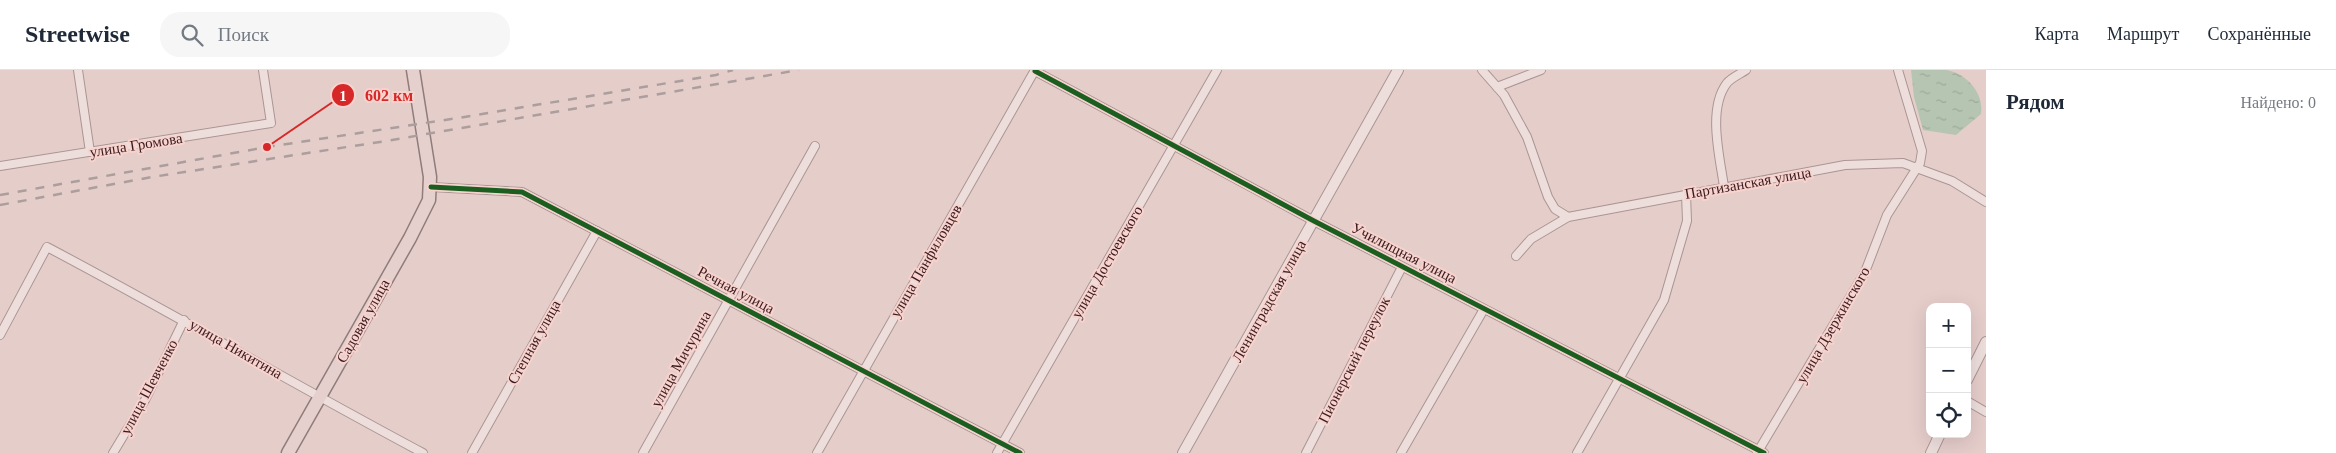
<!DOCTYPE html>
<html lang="ru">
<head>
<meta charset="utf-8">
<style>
	body { margin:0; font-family:"Times New Roman",serif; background:#f6f6f7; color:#1f2937 }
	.controls { position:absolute; right:15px; bottom:15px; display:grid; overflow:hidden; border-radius:10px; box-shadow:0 5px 20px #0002 }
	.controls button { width:45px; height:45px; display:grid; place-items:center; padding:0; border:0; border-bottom:1px solid #e0e1e3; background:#fff; color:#1f2937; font:25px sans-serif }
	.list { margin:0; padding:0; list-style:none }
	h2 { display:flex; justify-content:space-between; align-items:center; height:65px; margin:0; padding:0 20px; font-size:21px }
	h2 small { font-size:16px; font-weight:400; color:#747a83 }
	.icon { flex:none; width:28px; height:28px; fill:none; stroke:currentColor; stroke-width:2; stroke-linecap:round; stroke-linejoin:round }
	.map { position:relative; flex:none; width:1986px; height:383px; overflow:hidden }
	header { display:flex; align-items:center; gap:30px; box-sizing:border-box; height:70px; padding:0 25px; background:#fff; border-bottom:1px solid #e0e1e3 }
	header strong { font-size:24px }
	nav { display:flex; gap:28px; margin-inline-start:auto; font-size:18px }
	.search { width:350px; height:45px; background:#f6f6f7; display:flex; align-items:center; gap:12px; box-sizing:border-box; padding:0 18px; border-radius:20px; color:#747a83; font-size:19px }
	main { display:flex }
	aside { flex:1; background:#fff }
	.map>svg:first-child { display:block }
	.water { fill:url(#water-ripples) }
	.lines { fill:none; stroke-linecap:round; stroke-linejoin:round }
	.minor-casing { stroke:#aa9594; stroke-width:10 }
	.tertiary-casing { stroke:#aa9594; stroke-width:12 }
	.primary-casing { stroke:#8f7c7b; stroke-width:15 }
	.minor { stroke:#eddedc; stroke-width:8 }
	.tertiary { stroke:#eddedc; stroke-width:10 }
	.primary { stroke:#e5d0cd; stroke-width:12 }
	.rail { stroke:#ac9e9d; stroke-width:2.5; stroke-dasharray:9 9; stroke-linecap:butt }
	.cycleway-casing { stroke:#f8d3ce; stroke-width:8 }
	.cycleway { stroke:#1b5e20; stroke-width:5 }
	.labels { text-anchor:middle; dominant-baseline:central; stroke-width:4; stroke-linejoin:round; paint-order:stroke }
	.street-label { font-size:15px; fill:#391b1f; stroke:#f8d3ce }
	.leader { fill:none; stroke:#d62828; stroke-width:2 }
	.callout-dot { fill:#d62828; stroke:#f8d3ce; stroke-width:2 }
	.mark-label { font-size:15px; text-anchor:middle; font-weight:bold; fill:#fff }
	.callout-label { font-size:16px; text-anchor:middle; font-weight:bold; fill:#d62828; stroke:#f8d3ce; stroke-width:4; stroke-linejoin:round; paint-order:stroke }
</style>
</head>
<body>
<header>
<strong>Streetwise</strong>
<div class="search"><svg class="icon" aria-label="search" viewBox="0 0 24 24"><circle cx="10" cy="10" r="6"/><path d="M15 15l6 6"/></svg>Поиск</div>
<nav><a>Карта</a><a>Маршрут</a><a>Сохранённые</a></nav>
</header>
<main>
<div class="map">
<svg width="1986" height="383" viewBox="0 0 1986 383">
	<defs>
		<pattern id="water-ripples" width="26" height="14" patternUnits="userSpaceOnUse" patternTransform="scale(1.25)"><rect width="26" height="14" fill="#b6c5b1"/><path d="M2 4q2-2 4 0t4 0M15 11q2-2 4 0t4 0" fill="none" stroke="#9da998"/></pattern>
	</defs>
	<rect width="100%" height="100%" fill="#e5cdca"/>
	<path class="water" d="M1911,0C1922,0 1937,0 1947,0C1967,4 1984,23 1981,44L1956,65L1923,60L1914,27Z"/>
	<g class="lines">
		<defs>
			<g id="minor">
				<path d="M78,0L90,82"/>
				<path d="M1482,0L1504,25L1527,67L1548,127L1555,139L1568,147"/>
				<path d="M1035,1L1314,151L1764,383"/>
				<path d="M1497,17L1541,0"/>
				<path d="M0,96L271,53L263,0"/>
				<path d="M431,117L522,122L1020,383"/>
				<path d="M1724,117C1720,87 1707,39 1727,13C1731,8 1740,4 1746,0"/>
				<path d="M1516,186L1531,169L1568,147L1845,95L1903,93L1952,111L1986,132"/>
				<path d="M0,265L47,177C174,244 297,316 423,383"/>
				<path d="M1967,331L1986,342"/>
				<path d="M113,383L145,330L184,250"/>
				<path d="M472,383L597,161"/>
				<path d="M643,383L815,76"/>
				<path d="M817,383L1035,0"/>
				<path d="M997,383L1217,0"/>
				<path d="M1306,383L1402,197"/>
				<path d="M1401,383L1484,239"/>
				<path d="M1577,383L1664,230L1687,151L1686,124"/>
				<path d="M1757,383L1865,202L1887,145L1920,93L1922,81L1898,0"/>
			</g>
			<g id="tertiary">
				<path d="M1967,310L1986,272"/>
				<path d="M1183,383L1398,0"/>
				<path d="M1931,383L1940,364"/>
			</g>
			<path id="primary" d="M288,383L410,168L429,130L430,107L413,0"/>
		</defs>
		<use href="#minor" class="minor-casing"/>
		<use href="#tertiary" class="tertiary-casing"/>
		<use href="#primary" class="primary-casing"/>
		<use href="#minor" class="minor"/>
		<use href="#tertiary" class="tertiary"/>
		<use href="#primary" class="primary"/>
		<g class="rail">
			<path d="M0,125L267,77L458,48L716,5L733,0"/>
			<path d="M0,135L152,107L386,71L799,0"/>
		</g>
		<defs>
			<g id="cycleway">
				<path d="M1035,1L1314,151L1764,383"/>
				<path d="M431,117L522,122L1020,383"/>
			</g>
		</defs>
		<use href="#cycleway" class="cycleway-casing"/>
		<use href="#cycleway" class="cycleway"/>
	</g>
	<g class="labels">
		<g class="street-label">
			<text transform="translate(136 75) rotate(-9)">улица Громова</text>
			<text transform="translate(1748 113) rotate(-10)">Партизанская улица</text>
			<text transform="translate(1404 183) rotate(27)">Училищная улица</text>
			<text transform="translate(926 191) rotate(-60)">улица Панфиловцев</text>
			<text transform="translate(1107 192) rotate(-60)">улица Достоевского</text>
			<text transform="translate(736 220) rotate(28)">Речная улица</text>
			<text transform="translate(1269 231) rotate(-61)">Ленинградская улица</text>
			<text transform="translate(363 251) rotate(-61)">Садовая улица</text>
			<text transform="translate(1833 255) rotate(-60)">улица Дзержинского</text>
			<text transform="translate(534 272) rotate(-61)">Степная улица</text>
			<text transform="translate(236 279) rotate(30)">улица Никитина</text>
			<text transform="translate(681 289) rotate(-61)">улица Мичурина</text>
			<text transform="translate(1354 290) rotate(-63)">Пионерский переулок</text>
			<text transform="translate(149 317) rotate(-62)">улица Шевченко</text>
		</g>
	</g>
	<path class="leader" d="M267 77L343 25"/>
	<g class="callout-dot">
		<circle cx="267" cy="77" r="5"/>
		<circle cx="343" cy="25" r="12"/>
	</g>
	<g class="mark-label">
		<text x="343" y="31">1</text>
	</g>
	<g class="callout-label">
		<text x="389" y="31">602 км</text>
	</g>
</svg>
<div class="controls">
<button>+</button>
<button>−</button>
<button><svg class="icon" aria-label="locate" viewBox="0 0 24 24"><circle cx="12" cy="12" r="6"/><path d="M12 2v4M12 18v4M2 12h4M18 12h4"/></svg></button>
</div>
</div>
<aside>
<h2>Рядом<small>Найдено: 0</small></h2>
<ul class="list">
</ul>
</aside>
</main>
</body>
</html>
